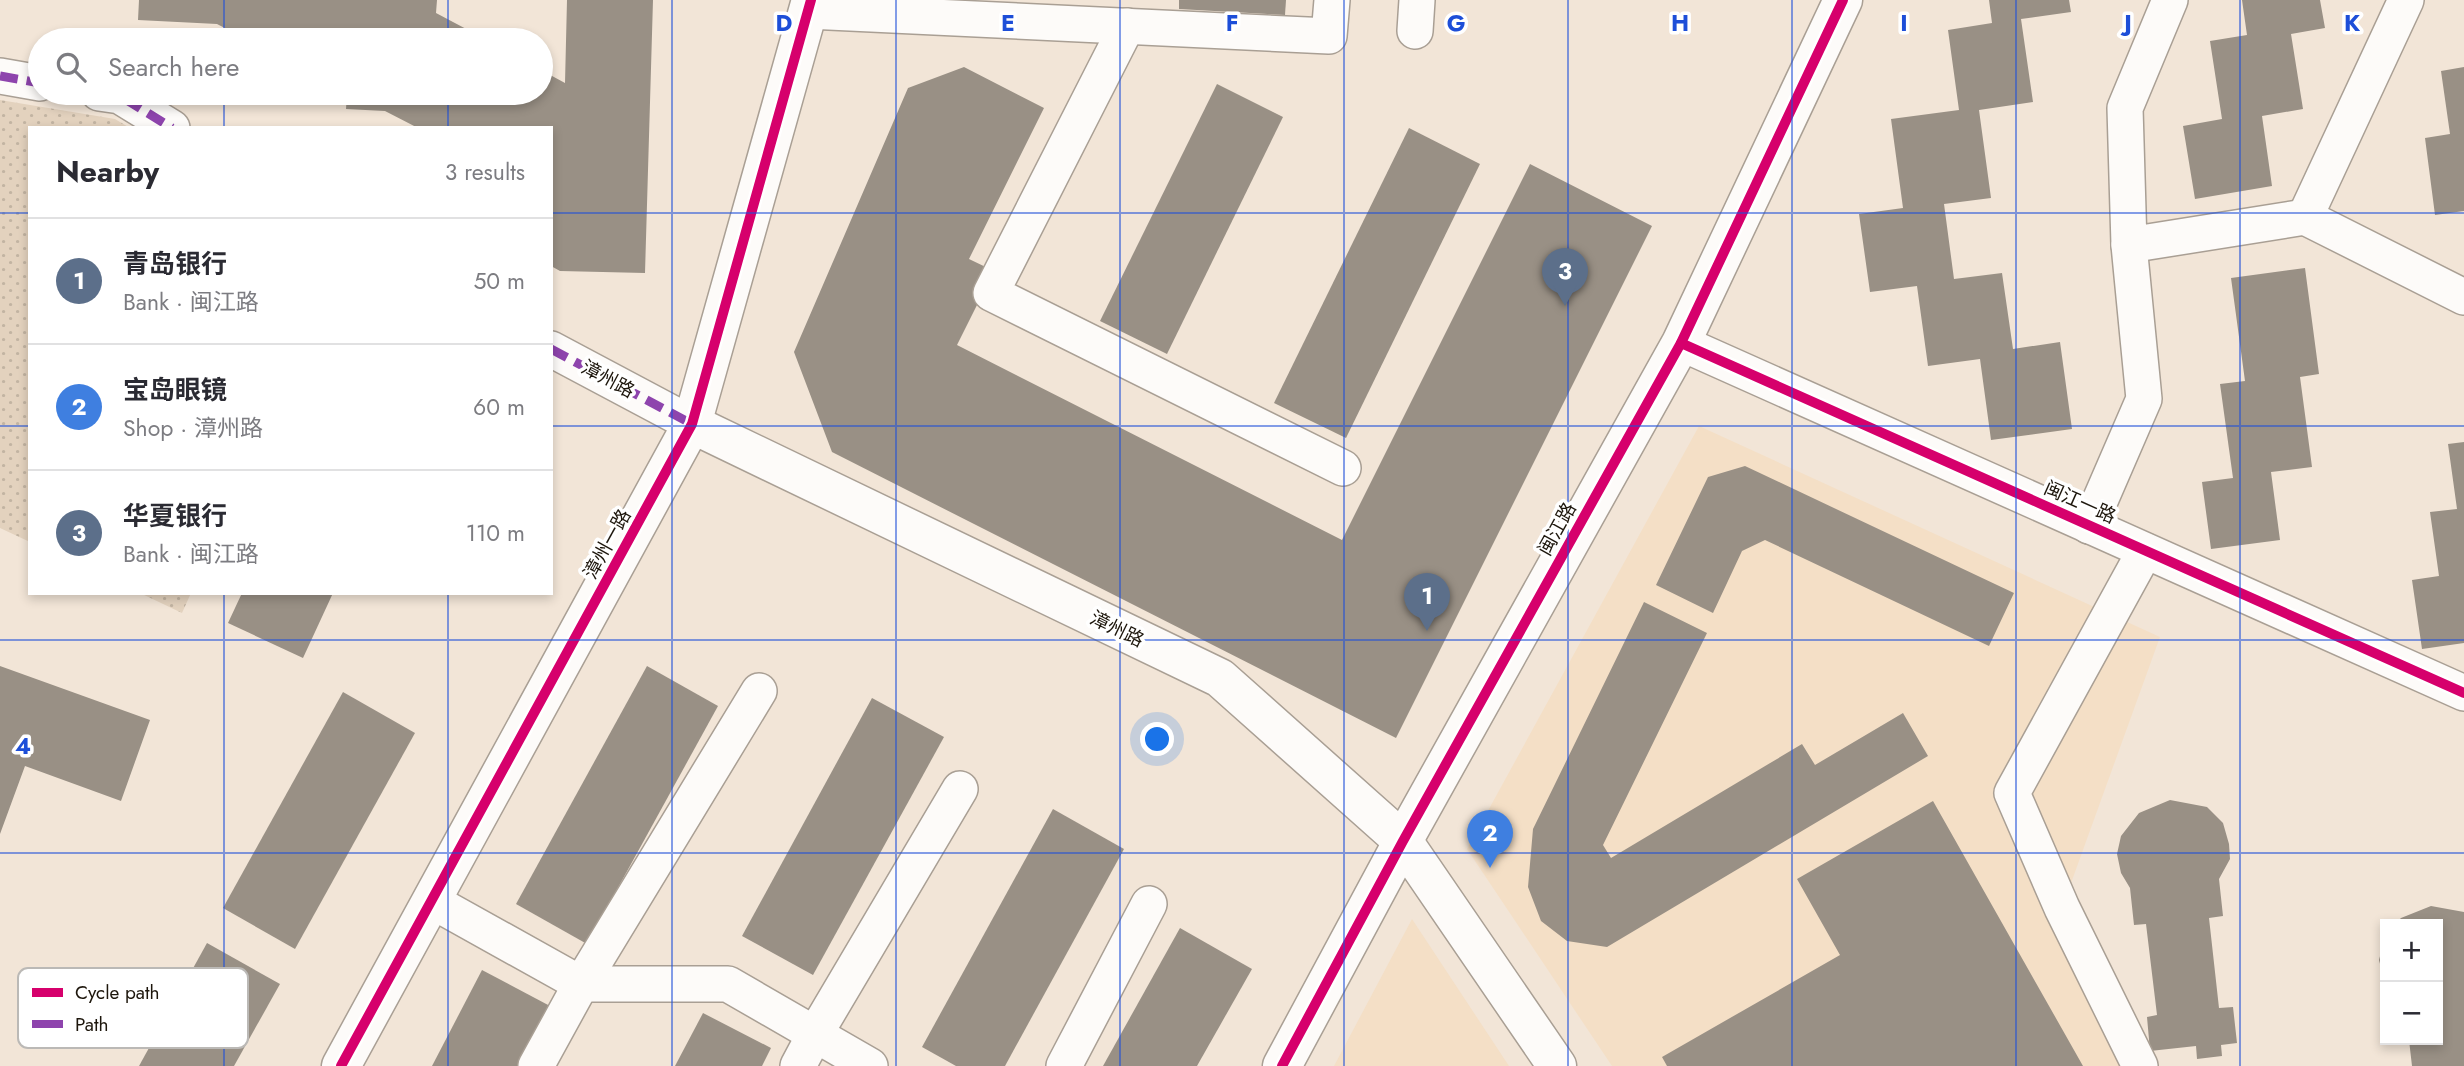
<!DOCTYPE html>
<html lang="en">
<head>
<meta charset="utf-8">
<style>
	body { margin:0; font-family:Jost,"Noto Sans SC",sans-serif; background:#f2f2f3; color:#2b2b33 }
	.controls { position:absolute; right:21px; bottom:21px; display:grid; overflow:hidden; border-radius:0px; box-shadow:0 4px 10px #0003 }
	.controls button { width:63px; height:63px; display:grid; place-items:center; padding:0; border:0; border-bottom:2px solid #e1e1e2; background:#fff; color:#2b2b33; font:35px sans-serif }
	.you { position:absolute; left:1158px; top:740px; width:24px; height:24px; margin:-18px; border:5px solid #fff; border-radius:50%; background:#1a73e8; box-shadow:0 0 0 10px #1a73e833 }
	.badge { display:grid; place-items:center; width:46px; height:46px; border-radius:50%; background:#d93025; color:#fff; font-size:23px; font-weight:700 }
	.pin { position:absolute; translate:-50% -58px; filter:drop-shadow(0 2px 4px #0008) }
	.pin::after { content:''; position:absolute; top:37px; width:24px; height:21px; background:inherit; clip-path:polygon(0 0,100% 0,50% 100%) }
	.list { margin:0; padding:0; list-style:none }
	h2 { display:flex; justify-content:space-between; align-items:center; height:91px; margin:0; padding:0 28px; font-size:30px }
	h2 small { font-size:23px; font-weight:400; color:#7c7c81 }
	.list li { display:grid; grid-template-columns:46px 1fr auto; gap:21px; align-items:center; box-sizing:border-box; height:126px; padding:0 28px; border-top:2px solid #e1e1e2 }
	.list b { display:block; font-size:26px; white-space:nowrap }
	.list p { margin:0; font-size:23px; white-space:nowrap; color:#7c7c81 }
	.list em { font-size:23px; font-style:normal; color:#7c7c81 }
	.icon { flex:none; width:38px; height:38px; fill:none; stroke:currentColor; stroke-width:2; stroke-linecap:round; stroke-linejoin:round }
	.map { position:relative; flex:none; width:2464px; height:1066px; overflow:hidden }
	.search { position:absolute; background:#fff; box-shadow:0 4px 10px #0003; left:28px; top:28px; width:525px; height:77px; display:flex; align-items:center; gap:18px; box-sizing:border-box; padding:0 24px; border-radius:38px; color:#7c7c81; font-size:26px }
	.panel { position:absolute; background:#fff; box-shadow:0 4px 10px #0003; left:28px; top:126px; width:525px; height:469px; border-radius:0px }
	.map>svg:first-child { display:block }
	.built { fill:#f4dfc6 }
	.grass { fill:url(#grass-dots) }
	.building { fill:#999085 }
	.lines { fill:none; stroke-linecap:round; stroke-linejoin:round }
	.street-casing { stroke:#a99f94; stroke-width:38 }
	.secondary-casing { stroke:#a99f94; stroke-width:41 }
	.street { stroke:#fdfbf9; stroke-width:35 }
	.secondary { stroke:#fdfbf9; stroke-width:38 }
	.quiet { stroke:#8e44ad; stroke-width:9; stroke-dasharray:18 9; stroke-linecap:butt }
	.cycleway-casing { stroke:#fff; stroke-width:15 }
	.cycleway { stroke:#d6006c; stroke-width:10 }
	.grid { fill:none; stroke:#1d4ed8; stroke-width:2; stroke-opacity:0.55 }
	.labels { text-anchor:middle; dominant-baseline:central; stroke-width:7; stroke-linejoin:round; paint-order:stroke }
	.street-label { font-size:19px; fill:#1d160c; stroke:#fff }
	.key { fill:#fff; stroke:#bbb9b6; stroke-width:2 }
	.key-label { font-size:19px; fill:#1d160c }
	.grid-label { font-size:23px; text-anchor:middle; font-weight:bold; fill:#1d4ed8; stroke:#fff; stroke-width:7; stroke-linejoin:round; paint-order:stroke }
</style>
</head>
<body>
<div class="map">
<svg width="2464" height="1066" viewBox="0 0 2464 1066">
	<defs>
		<pattern id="grass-dots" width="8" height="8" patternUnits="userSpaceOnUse" patternTransform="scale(1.75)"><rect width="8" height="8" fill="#e3d2be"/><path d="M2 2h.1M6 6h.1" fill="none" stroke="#c2b4a2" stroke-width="1.8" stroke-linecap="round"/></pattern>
	</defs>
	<rect width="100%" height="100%" fill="#f2e5d7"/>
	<g class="built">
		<path d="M1699,426L2160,637L2062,908L2140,1066H1612L1467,849Z"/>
		<path d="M1412,919L1509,1066H1334Z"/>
	</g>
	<g class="grass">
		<path d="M0,100L115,119L130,128H30V542L0,528Z"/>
		<path d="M140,593H191L182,613Z"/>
	</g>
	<g class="building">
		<path d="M139,0H437L436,13L487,40H248L217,24L138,20Z"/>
		<path d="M567,0H653L645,273L560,271L551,266V128H418L385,111L346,109L347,93H541V70L565,83Z"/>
		<path d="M1179,0H1286L1285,15L1179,9Z"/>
		<path d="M1989,0H2069L2071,12L2021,19L2033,102L1979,110L1991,198L1944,204L1954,279L2002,273L2013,349L2060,342L2072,429L1991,440L1980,359L1928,366L1917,286L1870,292L1859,214L1903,208L1891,119L1959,110L1948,30L1992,23Z"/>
		<path d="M2242,0H2320L2325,28L2291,34L2303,109L2262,116L2272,186L2195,199L2183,126L2222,119L2210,41L2247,35Z"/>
		<path d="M964,67L1044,108L969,259L994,271L957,345L1342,540L1530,164L1652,226L1396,738L832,452L794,352L908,88Z"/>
		<path d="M2464,67V211L2435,215L2425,138L2450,134L2441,71Z"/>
		<path d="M1217,84L1283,117L1167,354L1100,321Z"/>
		<path d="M1409,128L1480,164L1346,438L1274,403Z"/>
		<path d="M2305,268L2319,374L2300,377L2312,467L2271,472L2280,540L2211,549L2202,482L2233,478L2220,384L2245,381L2231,278Z"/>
		<path d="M2464,442V643L2422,649L2412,580L2439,576L2430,512L2457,509L2448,444Z"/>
		<path d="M1745,466L2014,593L1989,646L1765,540L1742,551L1713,613L1656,585L1708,477Z"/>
		<path d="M242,593H333L303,658L228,623Z"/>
		<path d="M1644,602L1707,633L1603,845L1611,858L1802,744L1815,765L1903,713L1928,756L1607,947L1567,941L1541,921L1528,887L1533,829Z"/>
		<path d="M0,666L150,720L121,801L25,766L0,834Z"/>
		<path d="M647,666L718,706L587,944L516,904Z"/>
		<path d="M343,692L415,733L295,949L223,908Z"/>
		<path d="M872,698L944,737L813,975L742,936Z"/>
		<path d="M2170,800L2207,807L2223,823L2229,844L2230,859L2219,879L2223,916L2209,918L2219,1008L2233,1007L2237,1043L2221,1045L2222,1056L2197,1059L2196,1046L2150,1051L2147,1017L2157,1015L2146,924L2134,925L2130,888L2121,873L2117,854L2121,836L2139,813Z"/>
		<path d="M1933,801L2083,1066H1667L1662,1057L1840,955L1797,879Z"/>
		<path d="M1053,809L1124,849L1005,1066H956L922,1047Z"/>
		<path d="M2431,906L2464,912V1066H2412L2409,1040H2438V924H2395L2401,918Z"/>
		<path d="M1180,928L1252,969L1197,1066H1103Z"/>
		<path d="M2385,937V983L2379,960Z"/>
		<path d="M207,943L280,984L234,1066H139Z"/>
		<path d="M482,970L550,1006L519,1066H432Z"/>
		<path d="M703,1013L771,1048L762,1066H675Z"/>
	</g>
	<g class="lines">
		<defs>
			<g id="street">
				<path d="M2170,0L2125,108L2129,245L2305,217"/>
				<path d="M2406,0L2305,217L2464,297"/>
				<path d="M808,11L1329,36L1332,0"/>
				<path d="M1127,26L991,293L1343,468"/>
				<path d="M1415,31L1417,0"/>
				<path d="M0,76L40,83"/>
				<path d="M99,93L120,96L172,128"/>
				<path d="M1681,343L2464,693"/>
				<path d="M551,349L692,424"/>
				<path d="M2089,526L2144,399L2129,245"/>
				<path d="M432,901L581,984H728L870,1066"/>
				<path d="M536,1066L581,984L759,691"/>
				<path d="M798,1066L815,1034L960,789"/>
				<path d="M1064,1066L1149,904"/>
				<path d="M2140,1066L2062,908L2012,793L2145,551"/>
			</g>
			<g id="secondary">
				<path d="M692,424L1220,678L1403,841L1557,1066"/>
				<path d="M341,1066L692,424L811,0"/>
				<path d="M1282,1066L1403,841L1681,343L1843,0"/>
			</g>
		</defs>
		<use href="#street" class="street-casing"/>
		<use href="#secondary" class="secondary-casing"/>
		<use href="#street" class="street"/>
		<use href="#secondary" class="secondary"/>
		<g class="quiet">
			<path d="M0,76L40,83"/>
			<path d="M99,93L120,96L172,128"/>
			<path d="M551,349L692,424"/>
		</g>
		<defs>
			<g id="cycleway">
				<path d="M1681,343L2464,693"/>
				<path d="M341,1066L692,424L811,0"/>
				<path d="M1282,1066L1403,841L1681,343L1843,0"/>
			</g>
		</defs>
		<use href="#cycleway" class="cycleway-casing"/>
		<use href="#cycleway" class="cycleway"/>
	</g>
	<path class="grid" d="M224,0V40M448,0V40M672,0V1066M896,0V1066M1120,0V1066M1344,0V1066M1568,0V1066M1792,0V1066M2016,0V1066M2240,0V1066M224,93V128M448,93V128M0,213H30M551,213H2464M0,426H30M551,426H2464M224,593V1066M448,593V1066M0,640H2464M0,853H2464"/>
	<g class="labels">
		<g class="street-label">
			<text transform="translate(608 379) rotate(28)">漳州路</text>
			<text transform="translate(2080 502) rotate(24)">闽江一路</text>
			<text transform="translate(1557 529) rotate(-61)">闽江路</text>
			<text transform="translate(607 544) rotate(-61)">漳州一路</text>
			<text transform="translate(1117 629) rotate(26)">漳州路</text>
		</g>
	</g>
	<rect x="18" y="968" width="230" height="80" rx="10" class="key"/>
	<rect x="32" y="988" width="31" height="9" fill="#d6006c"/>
	<rect x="32" y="1020" width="31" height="8" fill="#8e44ad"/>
	<g class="key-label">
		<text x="75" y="999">Cycle path</text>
		<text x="75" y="1031">Path</text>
	</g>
	<g class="grid-label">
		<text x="784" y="31">D</text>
		<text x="1008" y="31">E</text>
		<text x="1232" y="31">F</text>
		<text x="1456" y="31">G</text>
		<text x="1680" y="31">H</text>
		<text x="1904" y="31">I</text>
		<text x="2128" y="31">J</text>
		<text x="2352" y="31">K</text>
		<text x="23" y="754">4</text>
	</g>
</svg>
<div class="controls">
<button>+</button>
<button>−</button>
</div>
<div class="you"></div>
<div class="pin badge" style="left:1427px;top:631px;background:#5c6f8a">1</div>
<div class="pin badge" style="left:1490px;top:868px;background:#3f7fe0">2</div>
<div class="pin badge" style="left:1565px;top:306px;background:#5c6f8a">3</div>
<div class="search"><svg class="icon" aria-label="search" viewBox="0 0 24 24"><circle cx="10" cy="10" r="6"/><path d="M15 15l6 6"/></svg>Search here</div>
<section class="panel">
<h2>Nearby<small>3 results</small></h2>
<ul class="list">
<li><span class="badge" style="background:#5c6f8a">1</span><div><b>青岛银行</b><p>Bank · 闽江路</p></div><em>50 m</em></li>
<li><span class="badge" style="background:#3f7fe0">2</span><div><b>宝岛眼镜</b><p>Shop · 漳州路</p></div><em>60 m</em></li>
<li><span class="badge" style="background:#5c6f8a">3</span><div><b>华夏银行</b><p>Bank · 闽江路</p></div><em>110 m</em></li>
</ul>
</section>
</div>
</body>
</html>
